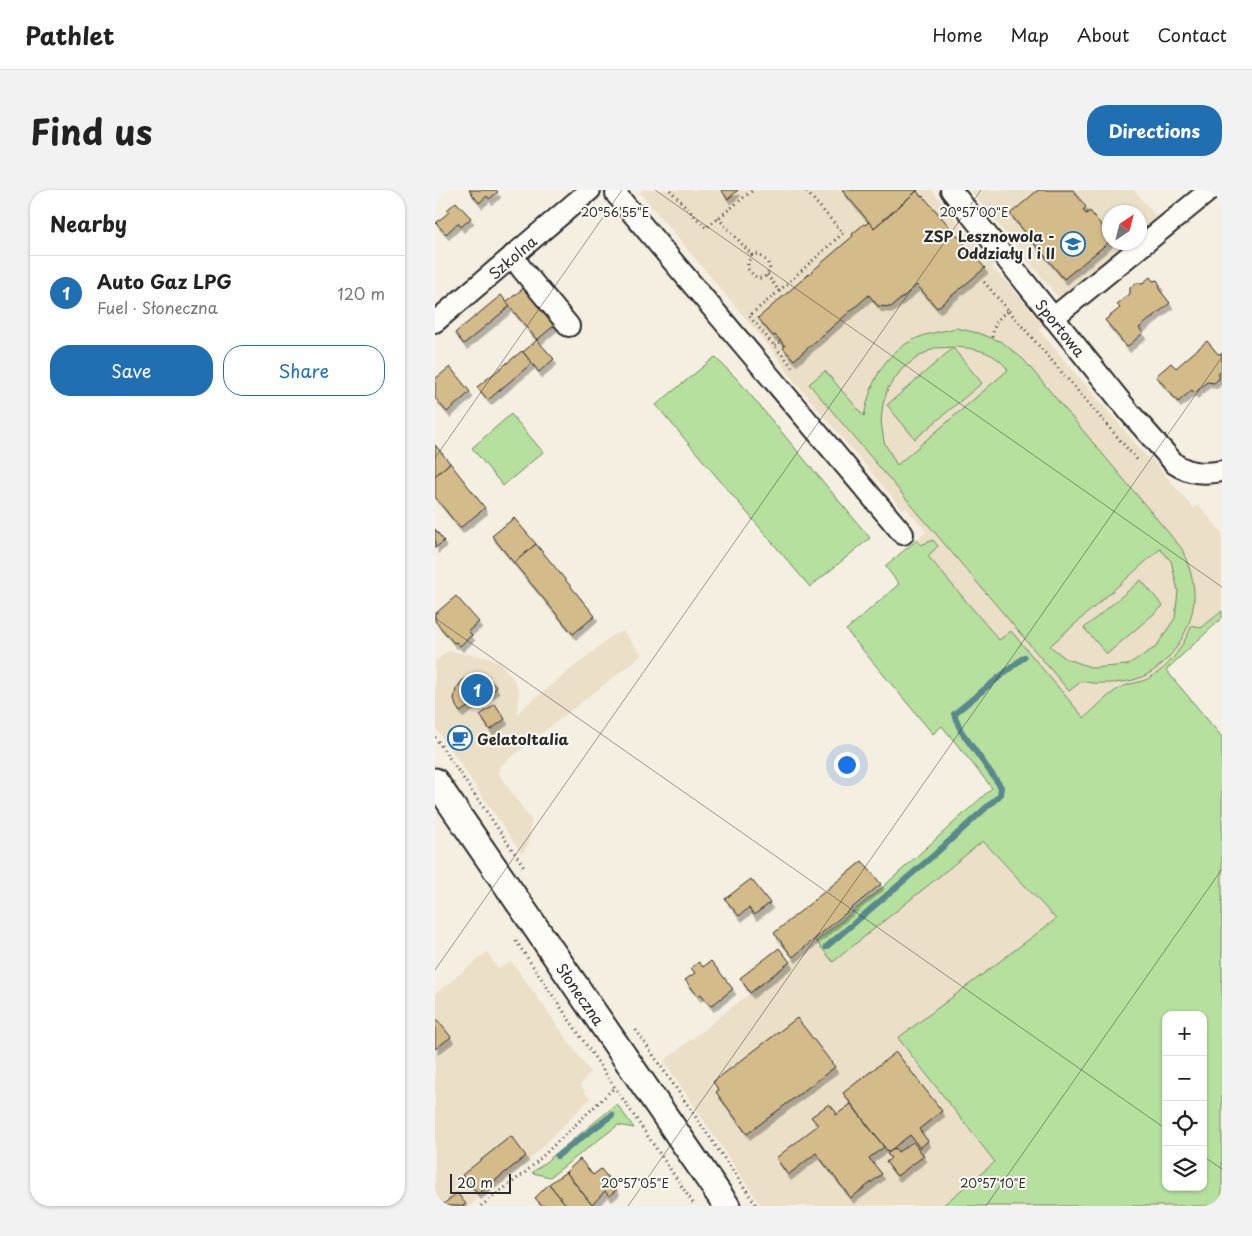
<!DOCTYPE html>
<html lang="en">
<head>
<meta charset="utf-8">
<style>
	body { margin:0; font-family:"Playpen Sans",sans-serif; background:#f2f2f2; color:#222 }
	.controls { position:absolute; right:15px; bottom:15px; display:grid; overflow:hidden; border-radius:10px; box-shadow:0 1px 4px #0004 }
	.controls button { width:45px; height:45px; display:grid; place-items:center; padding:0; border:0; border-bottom:1px solid #e0e0e0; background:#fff; color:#222; font:25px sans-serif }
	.compass { position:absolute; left:667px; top:15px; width:45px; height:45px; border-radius:50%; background:#fff; box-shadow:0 1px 4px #0004; rotate:35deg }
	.scale { position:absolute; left:15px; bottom:12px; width:61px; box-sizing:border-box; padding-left:5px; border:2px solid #2b2b2b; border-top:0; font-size:14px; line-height:18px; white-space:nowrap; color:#2b2b2b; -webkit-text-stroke:4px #fdfcf7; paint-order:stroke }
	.you { position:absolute; left:411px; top:574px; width:18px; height:18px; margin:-12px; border:4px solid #fff; border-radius:50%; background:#1a73e8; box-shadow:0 0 0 8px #1a73e833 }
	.badge { display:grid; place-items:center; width:32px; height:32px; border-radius:50%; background:#1f6fb2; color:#fff; font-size:16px; font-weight:700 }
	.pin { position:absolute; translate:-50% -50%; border:2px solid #fff; box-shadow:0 1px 5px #0006 }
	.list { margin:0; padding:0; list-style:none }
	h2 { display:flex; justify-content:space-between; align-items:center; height:65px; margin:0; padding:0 20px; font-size:21px }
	h2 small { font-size:16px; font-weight:400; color:#767676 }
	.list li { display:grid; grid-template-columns:32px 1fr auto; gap:15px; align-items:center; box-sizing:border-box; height:75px; padding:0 20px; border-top:1px solid #e0e0e0 }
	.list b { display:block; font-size:19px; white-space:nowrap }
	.list p { margin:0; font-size:16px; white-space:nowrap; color:#767676 }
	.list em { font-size:16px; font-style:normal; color:#767676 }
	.actions { display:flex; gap:10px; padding:15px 20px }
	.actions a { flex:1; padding:11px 0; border:1px solid #1f6fb2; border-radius:20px; text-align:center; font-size:18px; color:#1f6fb2 }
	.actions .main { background:#1f6fb2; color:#fff }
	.icon { flex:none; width:28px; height:28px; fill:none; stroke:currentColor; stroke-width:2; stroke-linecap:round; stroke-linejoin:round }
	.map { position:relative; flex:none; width:787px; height:1016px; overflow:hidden; border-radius:20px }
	header { display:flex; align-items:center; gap:30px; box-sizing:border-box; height:70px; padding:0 25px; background:#fff; border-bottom:1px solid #e0e0e0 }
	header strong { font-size:24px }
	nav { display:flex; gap:28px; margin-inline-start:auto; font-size:18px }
	.intro { display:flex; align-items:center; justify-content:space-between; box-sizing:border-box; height:120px; padding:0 30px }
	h1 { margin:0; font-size:35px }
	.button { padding:12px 22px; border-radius:20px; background:#1f6fb2; color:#fff; font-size:18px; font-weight:700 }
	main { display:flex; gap:30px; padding:0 30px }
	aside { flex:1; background:#fff; border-radius:20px; box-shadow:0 1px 4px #0004 }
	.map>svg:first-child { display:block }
	.built { fill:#ebdfc7 }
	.green { fill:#b6e09d; stroke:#708664; fill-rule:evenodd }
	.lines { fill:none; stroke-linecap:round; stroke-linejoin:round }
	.stream { stroke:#598a8d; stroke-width:6 }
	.building { fill:#d3bb8a; stroke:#2b2b2b; filter:url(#shadow) }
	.minor-casing { stroke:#2b2b2b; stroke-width:24 }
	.major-casing { stroke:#2b2b2b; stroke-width:29 }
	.path { stroke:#2b2b2b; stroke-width:3; stroke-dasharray:1 4; stroke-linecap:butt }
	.minor { stroke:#fdfcf7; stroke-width:20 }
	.major { stroke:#fdfcf7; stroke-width:25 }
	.ticks { fill:none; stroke:#2b2b2b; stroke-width:1; stroke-opacity:0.45 }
	.labels { text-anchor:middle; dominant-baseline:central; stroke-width:4; stroke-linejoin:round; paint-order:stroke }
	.poi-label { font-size:15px; font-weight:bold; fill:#2b2b2b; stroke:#fdfcf7; text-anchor:end }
	.street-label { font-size:15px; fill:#2b2b2b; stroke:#fdfcf7 }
	.ticks-label { font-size:12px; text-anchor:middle; fill:#2b2b2b; stroke:#fdfcf7; stroke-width:4; stroke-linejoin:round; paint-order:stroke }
</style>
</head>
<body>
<header>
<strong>Pathlet</strong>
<nav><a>Home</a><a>Map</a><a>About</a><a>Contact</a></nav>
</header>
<div class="intro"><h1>Find us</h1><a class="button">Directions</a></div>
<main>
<aside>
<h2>Nearby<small></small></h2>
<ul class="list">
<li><span class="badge">1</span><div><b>Auto Gaz LPG</b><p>Fuel · Słoneczna</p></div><em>120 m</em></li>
</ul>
<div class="actions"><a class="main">Save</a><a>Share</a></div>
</aside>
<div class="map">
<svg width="787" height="1016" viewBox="0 0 787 1016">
	<defs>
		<filter id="shadow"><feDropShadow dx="3" dy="5.5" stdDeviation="0" flood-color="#0004"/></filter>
	</defs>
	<rect width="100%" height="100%" fill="#f5efe1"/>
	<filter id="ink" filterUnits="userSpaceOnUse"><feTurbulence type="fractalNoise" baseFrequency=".02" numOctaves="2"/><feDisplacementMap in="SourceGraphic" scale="10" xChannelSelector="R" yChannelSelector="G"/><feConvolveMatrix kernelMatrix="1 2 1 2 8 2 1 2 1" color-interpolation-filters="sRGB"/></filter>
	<g filter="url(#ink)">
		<g class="built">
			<path d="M208,0H497L558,74L557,78L572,92L608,135L603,139L712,267L714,266L758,318L764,315L787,343V421L766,438L757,435L750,452L740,467L722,483L698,495L686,497L649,528L549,485L456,371L491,342L471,318L468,320L360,192L337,160L205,3Z"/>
			<path d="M535,0H699L724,30L705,47L704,22H674V52L698,53L630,107L622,106Z"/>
			<path d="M188,441L207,465L65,576L66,579L63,583L96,630L94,653L87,664L0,537V471L13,461L56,468L65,473L79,490L84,502L82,523L177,446Z"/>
			<path d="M547,651L621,729L463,848L560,972L507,1016H326L229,871L381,751L398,772Z"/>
			<path d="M52,762L63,778L77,772L155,882L145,895L155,909L94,970L34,1016H0V804Z"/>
		</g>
		<g class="green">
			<path d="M521,138L543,143L567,152L589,170L747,359C754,376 760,392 759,410C757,437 740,466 718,481C705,490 689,493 674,493C665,493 656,494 647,491L634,501L374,194L390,181L429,226C437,188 450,159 490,145C499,142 511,141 521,138ZM522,157C543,159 560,162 573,180L462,275L449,252L446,231L448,214L453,198L467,179L483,167L499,158ZM725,359L736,371L743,401L740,428L721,457L692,475L658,478L630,468L615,456Z"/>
			<path d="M518,158L547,193L480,249L452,215Z"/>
			<path d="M280,167L303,190L435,348L375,397L221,215Z"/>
			<path d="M76,224L108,262L68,296L37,258Z"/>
			<path d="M482,350L486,355L498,350L503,356L493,366L564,450L576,441L649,528C661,518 672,505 685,498C691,494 703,493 710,490C734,479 747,458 757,435L766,438L787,421V428L731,480L787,547V1016H507L560,972L463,848L621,729L548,651L398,772L381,751L448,697L557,598L507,536L498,544L411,440L464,394L450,376ZM731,825H768V997H731Z"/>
			<path d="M706,390L728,416L672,464L649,438Z"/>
			<path d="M182,914L199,938L183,935L115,987L97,983Z"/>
		</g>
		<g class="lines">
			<g class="stream">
				<path d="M391,757L499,665L565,605L566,597L526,541L519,524L589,467"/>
				<path d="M122,966L177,925"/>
			</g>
		</g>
		<g class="building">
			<path d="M34,0H61L63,2L54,9L52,6L44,13Z"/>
			<path d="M286,0H303L293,9Z"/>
			<path d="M407,0H483L439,38Z"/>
			<path d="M603,0H638L651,17L648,20L651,24L655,21L674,45V52L629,89L575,24Z"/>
			<path d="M482,1L486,7L488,6L550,78L502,118L482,95L456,117L443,116L434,105L359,170L348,158L350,156L346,151L340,145L338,146L323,128L418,46L417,44L429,34L430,35L434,32L439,38Z"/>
			<path d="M21,12L36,28L26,37L23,33L11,44L1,33L14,22L12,20Z"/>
			<path d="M715,87L718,91L722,90L725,95L724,99L735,113L704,138L708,143L692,157L670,130L685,118L682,114L695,104V98L701,93L707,94Z"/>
			<path d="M90,97L121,134L102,150L71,112Z"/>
			<path d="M66,105L75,116L29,154L20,143Z"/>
			<path d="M102,150L119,169L104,182L88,162Z"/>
			<path d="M772,151L783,164H787V180L784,183V189L779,193L772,192L760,203L757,200L743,212L721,186L736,173L741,178Z"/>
			<path d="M87,161L97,173L53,210L42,197Z"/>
			<path d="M15,177L35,202L12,222L0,208V189Z"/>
			<path d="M0,255L15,273L0,286Z"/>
			<path d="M15,273L50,318L25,338L0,307V286Z"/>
			<path d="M79,328L101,354L79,373L57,346Z"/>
			<path d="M0,339L9,351L0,358Z"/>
			<path d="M101,354L160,426L138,444L79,373Z"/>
			<path d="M21,406L44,432L33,441L37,445L25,456L21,452L19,453L0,431V424Z"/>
			<path d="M39,485L53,488L62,498L25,522L21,516L19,509L21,499L28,490Z"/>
			<path d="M60,514L70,529L55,540L45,525Z"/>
			<path d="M427,671L446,694L358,767L339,743Z"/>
			<path d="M316,689L335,713L319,725L314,718L304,726L290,709Z"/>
			<path d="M344,758L355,772L315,803L305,788Z"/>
			<path d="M276,771L298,799L276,816L266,804L263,806L250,790L260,783L256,778L264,772L268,777Z"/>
			<path d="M0,827L16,847L0,859Z"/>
			<path d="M362,828L400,877L312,944L281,902L284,900L278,892Z"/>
			<path d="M461,862L507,921L484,939L493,951L485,958L475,945L453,962L408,903Z"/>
			<path d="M394,914L401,922V925L416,914L449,957L434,968L447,984L416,1008L381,963L353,985L341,968L383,935L376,927Z"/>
			<path d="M76,946L91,966L43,1004L27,985Z"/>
			<path d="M478,952L489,966L462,986L451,972L456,968L452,964L460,958L463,962Z"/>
			<path d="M145,969L158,985L166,979L182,999L174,1006L170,1001L157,1015L131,982Z"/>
			<path d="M131,982L157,1015L155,1016H132L114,994Z"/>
			<path d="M114,994L132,1016H107L101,1009L100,1008Z"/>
			<path d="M22,1003L31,1014L28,1016H6Z"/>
		</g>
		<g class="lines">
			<defs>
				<g id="minor">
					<path id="s1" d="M516,0L695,223L740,274C755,284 770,284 787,281"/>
					<path d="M181,4L468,344"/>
					<path d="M78,65L86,78L134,136"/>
					<path d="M618,128L775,0"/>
					<path id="s2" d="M0,132L155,0"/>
				</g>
				<g id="major">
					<path id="s3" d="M0,591L292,1016"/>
				</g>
			</defs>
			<use href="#minor" class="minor-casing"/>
			<use href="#major" class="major-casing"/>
			<g class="path">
				<path d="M235,0L271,38L318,0"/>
				<path d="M283,28L317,65L323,64L332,71L335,79C329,93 320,89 313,79V72L317,65"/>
				<path d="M332,85L344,101L314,126L360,180"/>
				<path d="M549,92L574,121C562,127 559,135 557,148"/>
				<path d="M344,101L408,43L370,0"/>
				<path d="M574,121L703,271"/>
				<path d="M340,156L346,151"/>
				<path d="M0,547L90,678"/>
				<path d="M81,751L260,1016"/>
				<path d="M201,840L322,1016"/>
				<path d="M46,1016L92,981L180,897"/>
			</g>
			<use href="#minor" class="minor"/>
			<use href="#major" class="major"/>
		</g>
	</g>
	<path class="ticks" d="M220,0L787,397M0,268L187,0M0,428L731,939M0,780L546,0M768,966L787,979M0,1010L9,1016M193,1016L787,167M551,1016L787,679"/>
	<defs>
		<symbol id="school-ring" viewBox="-11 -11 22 22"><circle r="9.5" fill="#fdfcf7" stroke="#1f6fb2" stroke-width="1.5"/><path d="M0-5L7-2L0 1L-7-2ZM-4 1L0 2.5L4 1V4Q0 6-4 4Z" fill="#1f6fb2"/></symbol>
		<symbol id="cafe-ring" viewBox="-11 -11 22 22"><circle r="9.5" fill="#fdfcf7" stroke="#1f6fb2" stroke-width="1.5"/><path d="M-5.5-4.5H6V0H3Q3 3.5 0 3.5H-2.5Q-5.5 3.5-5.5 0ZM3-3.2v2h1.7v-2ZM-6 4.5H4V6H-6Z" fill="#1f6fb2"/></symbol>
	</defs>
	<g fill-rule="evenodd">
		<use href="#school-ring" x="624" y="40" width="28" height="28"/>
		<use href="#cafe-ring" x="11" y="534" width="28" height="28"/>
	</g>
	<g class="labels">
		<g class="poi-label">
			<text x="620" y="45">ZSP Lesznowola -<tspan x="620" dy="17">Oddziały I i II</tspan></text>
			<text x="42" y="548" text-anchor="start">GelatoItalia</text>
		</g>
		<g class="street-label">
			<text stroke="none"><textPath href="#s2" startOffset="101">Szkolna</textPath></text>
			<text stroke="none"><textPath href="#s1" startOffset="176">Sportowa</textPath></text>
			<text stroke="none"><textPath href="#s3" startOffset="258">Słoneczna</textPath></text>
		</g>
	</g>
	<g class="ticks-label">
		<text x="180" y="27">20°56'55"E</text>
		<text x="539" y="27">20°57'00"E</text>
		<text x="200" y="998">20°57'05"E</text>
		<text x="558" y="998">20°57'10"E</text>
	</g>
</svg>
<div class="controls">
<button>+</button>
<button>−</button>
<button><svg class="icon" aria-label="locate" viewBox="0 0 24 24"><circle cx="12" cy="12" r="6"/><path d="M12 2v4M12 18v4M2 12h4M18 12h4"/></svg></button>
<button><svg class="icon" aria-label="layers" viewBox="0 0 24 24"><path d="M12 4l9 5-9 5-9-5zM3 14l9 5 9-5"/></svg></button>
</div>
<svg class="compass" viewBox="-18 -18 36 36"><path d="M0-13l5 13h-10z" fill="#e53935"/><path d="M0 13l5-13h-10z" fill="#767676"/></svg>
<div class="scale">20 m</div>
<div class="you"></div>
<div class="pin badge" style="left:42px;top:500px">1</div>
</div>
</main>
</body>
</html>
